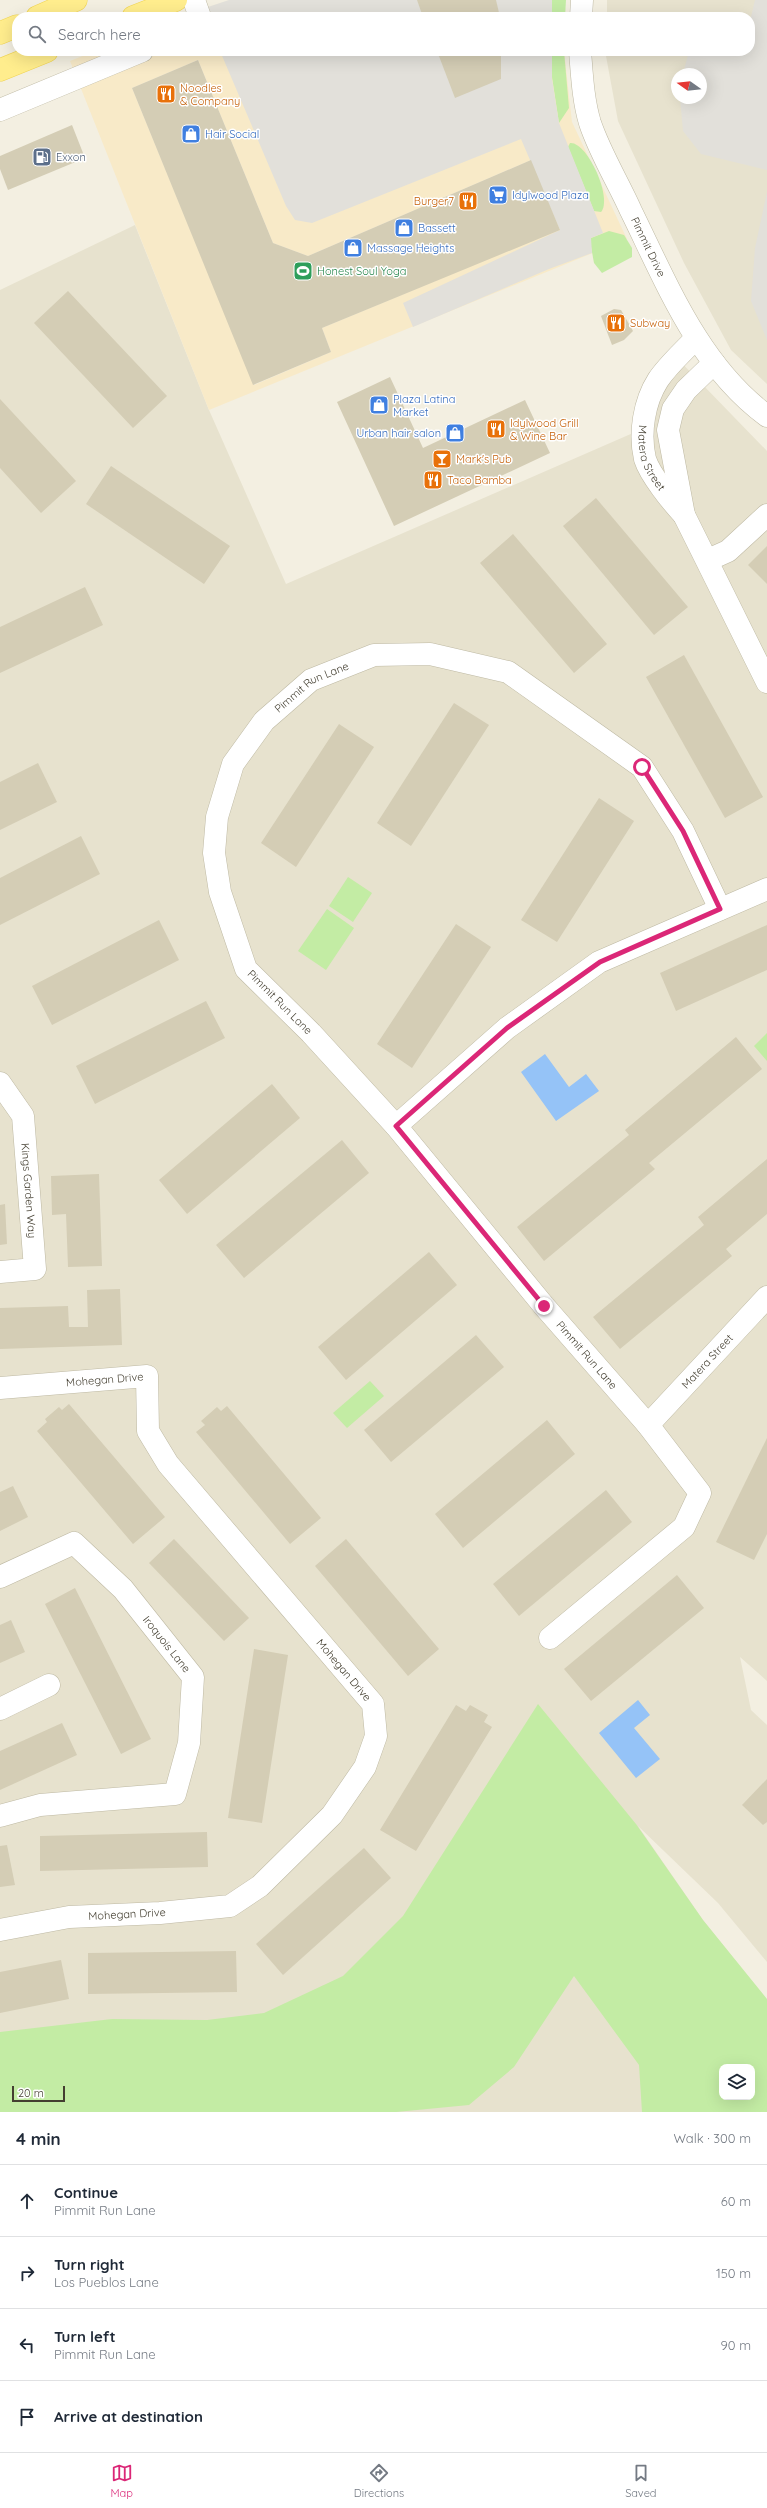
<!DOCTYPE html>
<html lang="en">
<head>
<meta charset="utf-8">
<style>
	body { margin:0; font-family:Quicksand,sans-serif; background:#f2f2f3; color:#1f2937 }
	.controls { position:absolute; right:12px; bottom:12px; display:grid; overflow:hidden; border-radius:8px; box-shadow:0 4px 16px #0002 }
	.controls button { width:36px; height:36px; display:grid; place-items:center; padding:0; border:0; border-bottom:1px solid #e0e1e3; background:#fff; color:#1f2937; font:20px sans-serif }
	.compass { position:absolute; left:671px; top:68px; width:36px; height:36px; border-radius:50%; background:#fff; box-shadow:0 4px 16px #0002; rotate:285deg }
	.scale { position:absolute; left:12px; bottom:10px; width:53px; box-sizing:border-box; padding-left:4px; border:2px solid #443f31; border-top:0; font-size:11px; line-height:14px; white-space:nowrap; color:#443f31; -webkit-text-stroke:3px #fff; paint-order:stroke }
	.stop { position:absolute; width:12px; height:12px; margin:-9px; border:3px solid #db2777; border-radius:50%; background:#fff }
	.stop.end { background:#db2777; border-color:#fff; box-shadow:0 1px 4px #0008 }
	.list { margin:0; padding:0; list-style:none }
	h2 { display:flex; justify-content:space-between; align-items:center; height:52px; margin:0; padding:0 16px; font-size:17px }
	h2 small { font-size:13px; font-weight:400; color:#747a83 }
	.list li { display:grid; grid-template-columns:26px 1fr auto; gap:12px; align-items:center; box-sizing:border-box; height:72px; padding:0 16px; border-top:1px solid #e0e1e3 }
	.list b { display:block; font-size:15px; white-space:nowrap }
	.list p { margin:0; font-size:13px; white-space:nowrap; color:#747a83 }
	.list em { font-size:13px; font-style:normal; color:#747a83 }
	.icon { flex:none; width:22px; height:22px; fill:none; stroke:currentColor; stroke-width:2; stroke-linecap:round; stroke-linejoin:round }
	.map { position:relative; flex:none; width:767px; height:2112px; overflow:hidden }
	.search { position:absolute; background:#fff; box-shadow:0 4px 16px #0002; left:12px; right:12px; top:12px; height:44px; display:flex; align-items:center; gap:10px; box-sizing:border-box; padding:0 14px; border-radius:16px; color:#747a83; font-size:15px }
	.sheet { height:340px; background:#fff }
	nav { display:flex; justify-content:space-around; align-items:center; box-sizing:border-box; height:56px; border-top:1px solid #e0e1e3; background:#fff; font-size:11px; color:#747a83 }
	nav a { display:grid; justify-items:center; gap:2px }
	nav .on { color:#db2777 }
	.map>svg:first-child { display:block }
	.residential { fill:#e7e2ce; fill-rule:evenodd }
	.commercial { fill:#f8eac8; fill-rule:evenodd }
	.green { fill:#c3eca4; fill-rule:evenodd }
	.parking { fill:#e2e0da }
	.water { fill:#95c3f7 }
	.building { fill:#d4cdb5 }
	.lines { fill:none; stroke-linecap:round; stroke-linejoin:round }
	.minor-casing { stroke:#beb9a3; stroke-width:23 }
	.major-casing { stroke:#f0d452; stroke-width:23 }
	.minor { stroke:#fff; stroke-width:22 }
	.major { stroke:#ffed8d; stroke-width:22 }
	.route { stroke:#db2777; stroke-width:5 }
	.labels { text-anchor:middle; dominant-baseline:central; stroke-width:3; stroke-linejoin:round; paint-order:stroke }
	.food-label { font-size:11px; fill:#c56008; stroke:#fff; text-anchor:start }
	.shop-label { font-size:11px; fill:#366cbe; stroke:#fff; text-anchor:start }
	.service-label { font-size:11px; fill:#4e5e75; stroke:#fff; text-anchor:start }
	.street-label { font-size:11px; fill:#443f31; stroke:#fff }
	.leisure-label { font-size:11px; fill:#27864d; stroke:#fff; text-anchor:start }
</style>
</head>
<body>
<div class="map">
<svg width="767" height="2112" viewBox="0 0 767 2112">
	<rect width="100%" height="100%" fill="#f3efe1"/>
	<g class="residential">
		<path d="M607,0H767V384L731,350L684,263L618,121L606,56V51H750V17H607ZM677,74H701V98H677Z"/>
		<path d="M135,225L209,410L286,584L633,433L670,351L767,451V1681L740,1657L751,1710L767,1725V1962L718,1903L638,1826L703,1920L767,2000V2112H0V290ZM722,2067H752V2097H722Z"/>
	</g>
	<path class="commercial" d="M95,51H564L572,122L627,239L209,410L70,61ZM198,60L273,243L308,256L531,160L560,229L322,328L331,352L254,385L132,88Z"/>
	<g class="green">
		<path d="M550,0H566L565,17H549Z"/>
		<path d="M548,51H564L569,108L559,123Z"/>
		<path d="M570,143C587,141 613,198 601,212L594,211L568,147Z"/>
		<path d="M609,231L624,235L632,248V257L602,273L594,263L590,241L591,238Z"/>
		<path d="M348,877L372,893L353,922L329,906Z"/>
		<path d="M327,909L354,928L326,970L298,951Z"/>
		<path d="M767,1033V1061L754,1046Z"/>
		<path d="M370,1381L384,1396L347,1428L333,1413Z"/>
		<path d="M538,1704L636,1824L703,1920L767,1999V2112H642L639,2065L574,1976L514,2067L469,2105L396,2112H0V2032L112,2019L207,2020L264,2013L343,1976L403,1916ZM722,2067H752V2097H722Z"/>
	</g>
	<g class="parking">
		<path d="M229,0H552V17H209L205,8Z"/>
		<path d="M755,0H767V170L701,154L683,131L680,98H701V74H683L689,51H750V21Z"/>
		<path d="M220,51H552V79L559,123L603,233L591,238L592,253L549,269L413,327L403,303L560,230L521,139L312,223L295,220L286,206Z"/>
		<path d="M767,192V340L751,301L755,248Z"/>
	</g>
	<g class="water">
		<path d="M545,1054L569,1087L586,1074L599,1091L556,1121L521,1072Z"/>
		<path d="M638,1700L650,1715L634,1728L660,1759L636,1778L599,1733Z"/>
	</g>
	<g class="building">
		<path d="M417,0H496L500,17H423Z"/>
		<path d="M437,51H501V79L455,98Z"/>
		<path d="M198,60L273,243L308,256L531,160L560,230L322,328L331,352L253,385L132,88Z"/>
		<path d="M72,125L85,158L8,190L0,169V156Z"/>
		<path d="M68,291L167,396L133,428L34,323Z"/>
		<path d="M614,309L621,310L633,331L624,340L612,345L601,316Z"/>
		<path d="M390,377L423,448L525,400L550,453L394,526L337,402Z"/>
		<path d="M0,399L76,481L41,513L0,468Z"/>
		<path d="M111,466L230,546L204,584L86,504Z"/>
		<path d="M596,498L688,607L654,635L563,526Z"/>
		<path d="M513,534L607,644L574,673L480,563Z"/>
		<path d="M767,546V584L748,565Z"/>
		<path d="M85,587L103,625L0,673V627Z"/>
		<path d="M684,655L763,797L725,818L646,677Z"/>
		<path d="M454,703L489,725L411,846L377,823Z"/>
		<path d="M339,724L374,747L296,867L261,843Z"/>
		<path d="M38,763L57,802L0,830V782Z"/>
		<path d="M599,798L634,821L557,942L521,920Z"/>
		<path d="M81,836L100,874L0,925V878Z"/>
		<path d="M159,920L179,960L52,1025L32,986Z"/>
		<path d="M456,924L491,947L412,1068L377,1044Z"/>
		<path d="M767,925V970L676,1011L660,973Z"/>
		<path d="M206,1001L225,1038L95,1104L76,1066Z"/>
		<path d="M736,1037L762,1069L649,1163L655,1169L544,1261L517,1227L629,1135L625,1130Z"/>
		<path d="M272,1084L300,1118L187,1214L159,1180Z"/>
		<path d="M342,1140L369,1173L244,1278L216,1245Z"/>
		<path d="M767,1159V1214L726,1249L732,1256L620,1349L593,1317L704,1225L698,1217Z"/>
		<path d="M99,1174L102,1266L68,1267L66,1214L52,1215L51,1176Z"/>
		<path d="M5,1204L7,1244L0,1245V1205Z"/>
		<path d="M429,1252L457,1285L346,1380L318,1347Z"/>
		<path d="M120,1289L122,1345L0,1349V1308L68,1306L69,1327H88L87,1290Z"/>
		<path d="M476,1335L504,1367L391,1462L364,1430Z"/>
		<path d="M69,1404L165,1517L133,1544L37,1431L47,1422L45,1419L59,1407L62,1410Z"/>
		<path d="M227,1406L321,1518L290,1544L196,1432L205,1425L201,1421L217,1407L221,1411Z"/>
		<path d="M547,1420L575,1454L463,1548L435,1514Z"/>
		<path d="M767,1438V1534L754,1560L716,1542Z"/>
		<path d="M13,1486L28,1517L0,1531V1492Z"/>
		<path d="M606,1490L632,1522L519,1616L493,1584Z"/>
		<path d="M174,1539L249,1618L224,1641L149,1563Z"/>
		<path d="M346,1539L439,1649L408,1676L315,1566Z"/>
		<path d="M677,1575L704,1608L591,1701L564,1669Z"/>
		<path d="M75,1588L151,1739L121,1754L45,1604Z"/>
		<path d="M11,1620L25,1652L0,1663V1625Z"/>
		<path d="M254,1649L288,1655L262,1823L228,1818Z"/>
		<path d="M456,1705L466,1711L470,1705L488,1715L484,1722L492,1727L416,1851L380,1830Z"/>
		<path d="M62,1723L77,1755L0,1790V1751Z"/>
		<path d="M767,1779V1822L763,1825L742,1805Z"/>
		<path d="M207,1832L208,1867L40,1871V1836Z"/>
		<path d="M7,1845L15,1885L0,1887V1846Z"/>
		<path d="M364,1848L391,1878L283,1975L256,1944Z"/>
		<path d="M236,1951L237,1992L88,1994V1953Z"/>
		<path d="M61,1960L69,1999L0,2013V1972Z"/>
	</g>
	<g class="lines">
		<defs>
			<g id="minor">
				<path d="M194,0L200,17"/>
				<path d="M581,17L582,0"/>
				<path id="s1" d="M580,51C582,75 583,100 590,123C600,153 618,182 631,211C667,284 699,366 767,416"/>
				<path d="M0,110L142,51"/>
				<path id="s2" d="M695,339C683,352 668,365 658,380C644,402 639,433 645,459C650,475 672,502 684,515L767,682"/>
				<path d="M684,515L668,430L673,409L686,390L714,363"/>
				<path d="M708,560L728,551L767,515"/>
				<path id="s3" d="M0,1083L23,1116L35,1269L0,1272"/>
				<path d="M396,1126L507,1028L599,962L767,889"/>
				<path id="s4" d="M0,1388L147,1376L148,1431L168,1464L373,1704L376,1736L365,1767L332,1815L260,1886L230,1906L160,1913L69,1917L0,1930"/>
				<path id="s5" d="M648,1425L767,1297"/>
				<path id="s6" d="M0,1577L74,1543L123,1589L193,1677L189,1743L175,1794L40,1805L0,1816"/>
				<path id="s7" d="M550,1638L684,1527L700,1493L648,1425L544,1306L396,1126L311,1033L246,969L220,892L214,853L217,817L233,764L264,721L311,680L374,655L430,654L508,672L642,767L683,831L720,909"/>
				<path d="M0,1709L49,1685"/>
			</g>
			<g id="major">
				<path d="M37,17L76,0"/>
				<path d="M133,17L176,0"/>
				<path d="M0,33L17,26"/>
				<path d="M0,70L47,51"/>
			</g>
		</defs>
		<use href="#minor" class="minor-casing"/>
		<use href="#major" class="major-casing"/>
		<use href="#minor" class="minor"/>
		<use href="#major" class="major"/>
	</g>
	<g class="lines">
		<path class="route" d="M544,1306L396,1126L507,1028L600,962L720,909L683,831L642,767"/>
	</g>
	<defs>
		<symbol id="restaurant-square" viewBox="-11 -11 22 22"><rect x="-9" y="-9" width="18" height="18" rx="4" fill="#e8710a" stroke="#fff"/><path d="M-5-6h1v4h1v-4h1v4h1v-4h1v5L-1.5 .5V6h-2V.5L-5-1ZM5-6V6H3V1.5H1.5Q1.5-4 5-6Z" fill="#fff"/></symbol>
		<symbol id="shop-square" viewBox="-11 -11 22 22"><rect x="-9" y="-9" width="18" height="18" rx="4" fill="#3f7fe0" stroke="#fff"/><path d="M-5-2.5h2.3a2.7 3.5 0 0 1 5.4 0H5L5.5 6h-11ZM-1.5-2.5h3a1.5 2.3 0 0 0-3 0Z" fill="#fff"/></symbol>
		<symbol id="fuel-square" viewBox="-11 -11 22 22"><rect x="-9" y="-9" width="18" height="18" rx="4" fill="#5c6f8a" stroke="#fff"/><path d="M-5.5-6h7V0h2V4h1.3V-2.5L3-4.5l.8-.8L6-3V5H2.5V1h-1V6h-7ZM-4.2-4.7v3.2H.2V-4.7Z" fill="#fff"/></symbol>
		<symbol id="supermarket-square" viewBox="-11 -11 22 22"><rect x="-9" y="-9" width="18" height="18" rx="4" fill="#3f7fe0" stroke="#fff"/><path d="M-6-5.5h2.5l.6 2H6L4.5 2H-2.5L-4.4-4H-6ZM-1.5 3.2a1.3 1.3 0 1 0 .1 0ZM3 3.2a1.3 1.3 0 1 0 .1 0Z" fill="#fff"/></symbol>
		<symbol id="stadium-square" viewBox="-11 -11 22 22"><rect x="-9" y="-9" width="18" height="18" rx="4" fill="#2e9e5b" stroke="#fff"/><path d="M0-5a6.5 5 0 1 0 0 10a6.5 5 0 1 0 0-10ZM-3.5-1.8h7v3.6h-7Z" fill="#fff"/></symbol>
		<symbol id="bar-square" viewBox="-11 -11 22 22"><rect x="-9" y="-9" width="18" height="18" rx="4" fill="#e8710a" stroke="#fff"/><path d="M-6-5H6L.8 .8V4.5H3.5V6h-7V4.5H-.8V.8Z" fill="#fff"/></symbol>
	</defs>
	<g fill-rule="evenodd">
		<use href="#restaurant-square" x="155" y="83" width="22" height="22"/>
		<use href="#shop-square" x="180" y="123" width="22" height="22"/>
		<use href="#fuel-square" x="31" y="146" width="22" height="22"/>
		<use href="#supermarket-square" x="487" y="184" width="22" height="22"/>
		<use href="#restaurant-square" x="457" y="190" width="22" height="22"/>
		<use href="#shop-square" x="393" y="217" width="22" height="22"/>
		<use href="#shop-square" x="342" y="237" width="22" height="22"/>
		<use href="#stadium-square" x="292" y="260" width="22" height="22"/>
		<use href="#restaurant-square" x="605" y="312" width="22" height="22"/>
		<use href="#shop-square" x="368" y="394" width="22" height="22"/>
		<use href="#restaurant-square" x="485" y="418" width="22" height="22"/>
		<use href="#shop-square" x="444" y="422" width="22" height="22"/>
		<use href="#bar-square" x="431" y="448" width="22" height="22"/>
		<use href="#restaurant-square" x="422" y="469" width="22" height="22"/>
	</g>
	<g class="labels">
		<g class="food-label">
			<text x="180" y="88">Noodles<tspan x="180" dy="13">&amp; Company</tspan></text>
			<text x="454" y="201" text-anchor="end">Burger7</text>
			<text x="630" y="323">Subway</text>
			<text x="510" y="423">Idylwood Grill<tspan x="510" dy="13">&amp; Wine Bar</tspan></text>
			<text x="456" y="459">Mark's Pub</text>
			<text x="447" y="480">Taco Bamba</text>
		</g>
		<g class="shop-label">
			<text x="205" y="134">Hair Social</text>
			<text x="512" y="195">Idylwood Plaza</text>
			<text x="418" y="228">Bassett</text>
			<text x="367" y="248">Massage Heights</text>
			<text x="393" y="399">Plaza Latina<tspan x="393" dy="13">Market</tspan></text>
			<text x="441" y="433" text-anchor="end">Urban hair salon</text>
		</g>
		<g class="service-label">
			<text x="56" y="157">Exxon</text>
		</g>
		<g class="street-label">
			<text stroke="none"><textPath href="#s1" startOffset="210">Pimmit Drive</textPath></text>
			<text stroke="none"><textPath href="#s2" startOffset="138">Matera Street</textPath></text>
			<text stroke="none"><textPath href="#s7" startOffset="1230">Pimmit Run Lane</textPath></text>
			<text transform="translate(280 1002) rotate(45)">Pimmit Run Lane</text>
			<text stroke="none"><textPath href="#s3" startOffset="115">Kings Garden Way</textPath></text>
			<text transform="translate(587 1355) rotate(49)">Pimmit Run Lane</text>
			<text stroke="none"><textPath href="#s5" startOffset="87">Matera Street</textPath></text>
			<text stroke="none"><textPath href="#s4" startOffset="105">Mohegan Drive</textPath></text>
			<text stroke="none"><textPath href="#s6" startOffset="219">Iroquois Lane</textPath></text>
			<text stroke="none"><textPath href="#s4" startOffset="512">Mohegan Drive</textPath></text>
			<text transform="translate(127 1914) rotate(-3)">Mohegan Drive</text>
		</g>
		<g class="leisure-label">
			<text x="317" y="271">Honest Soul Yoga</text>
		</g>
	</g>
</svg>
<div class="controls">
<button><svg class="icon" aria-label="layers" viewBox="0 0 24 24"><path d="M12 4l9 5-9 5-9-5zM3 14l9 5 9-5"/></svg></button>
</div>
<svg class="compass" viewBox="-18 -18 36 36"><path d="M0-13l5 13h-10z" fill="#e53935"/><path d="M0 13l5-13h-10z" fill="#747a83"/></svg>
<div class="scale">20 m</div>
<div class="stop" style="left:642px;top:767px"></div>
<div class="stop end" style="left:544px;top:1306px"></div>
<div class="search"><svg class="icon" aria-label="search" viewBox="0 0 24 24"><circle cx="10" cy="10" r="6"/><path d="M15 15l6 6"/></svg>Search here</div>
</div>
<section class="sheet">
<h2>4 min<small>Walk · 300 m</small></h2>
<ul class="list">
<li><svg class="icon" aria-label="ahead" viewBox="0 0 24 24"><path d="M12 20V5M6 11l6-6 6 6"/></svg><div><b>Continue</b><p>Pimmit Run Lane</p></div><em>60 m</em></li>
<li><svg class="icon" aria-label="right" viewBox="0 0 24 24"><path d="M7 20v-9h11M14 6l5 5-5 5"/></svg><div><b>Turn right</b><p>Los Pueblos Lane</p></div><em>150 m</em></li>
<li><svg class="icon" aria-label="left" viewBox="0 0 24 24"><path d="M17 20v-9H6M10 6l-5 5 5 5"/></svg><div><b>Turn left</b><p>Pimmit Run Lane</p></div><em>90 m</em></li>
<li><svg class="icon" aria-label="arrive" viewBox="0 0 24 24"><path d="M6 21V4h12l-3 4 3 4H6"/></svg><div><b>Arrive at destination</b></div></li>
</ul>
</section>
<nav>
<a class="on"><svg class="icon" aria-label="map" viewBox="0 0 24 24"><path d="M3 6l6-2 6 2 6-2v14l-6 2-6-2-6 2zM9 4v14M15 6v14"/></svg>Map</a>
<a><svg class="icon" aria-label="directions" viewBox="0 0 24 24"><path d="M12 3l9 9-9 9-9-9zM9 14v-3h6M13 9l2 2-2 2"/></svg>Directions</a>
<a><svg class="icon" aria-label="saved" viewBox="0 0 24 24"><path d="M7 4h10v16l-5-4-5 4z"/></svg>Saved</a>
</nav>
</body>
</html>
